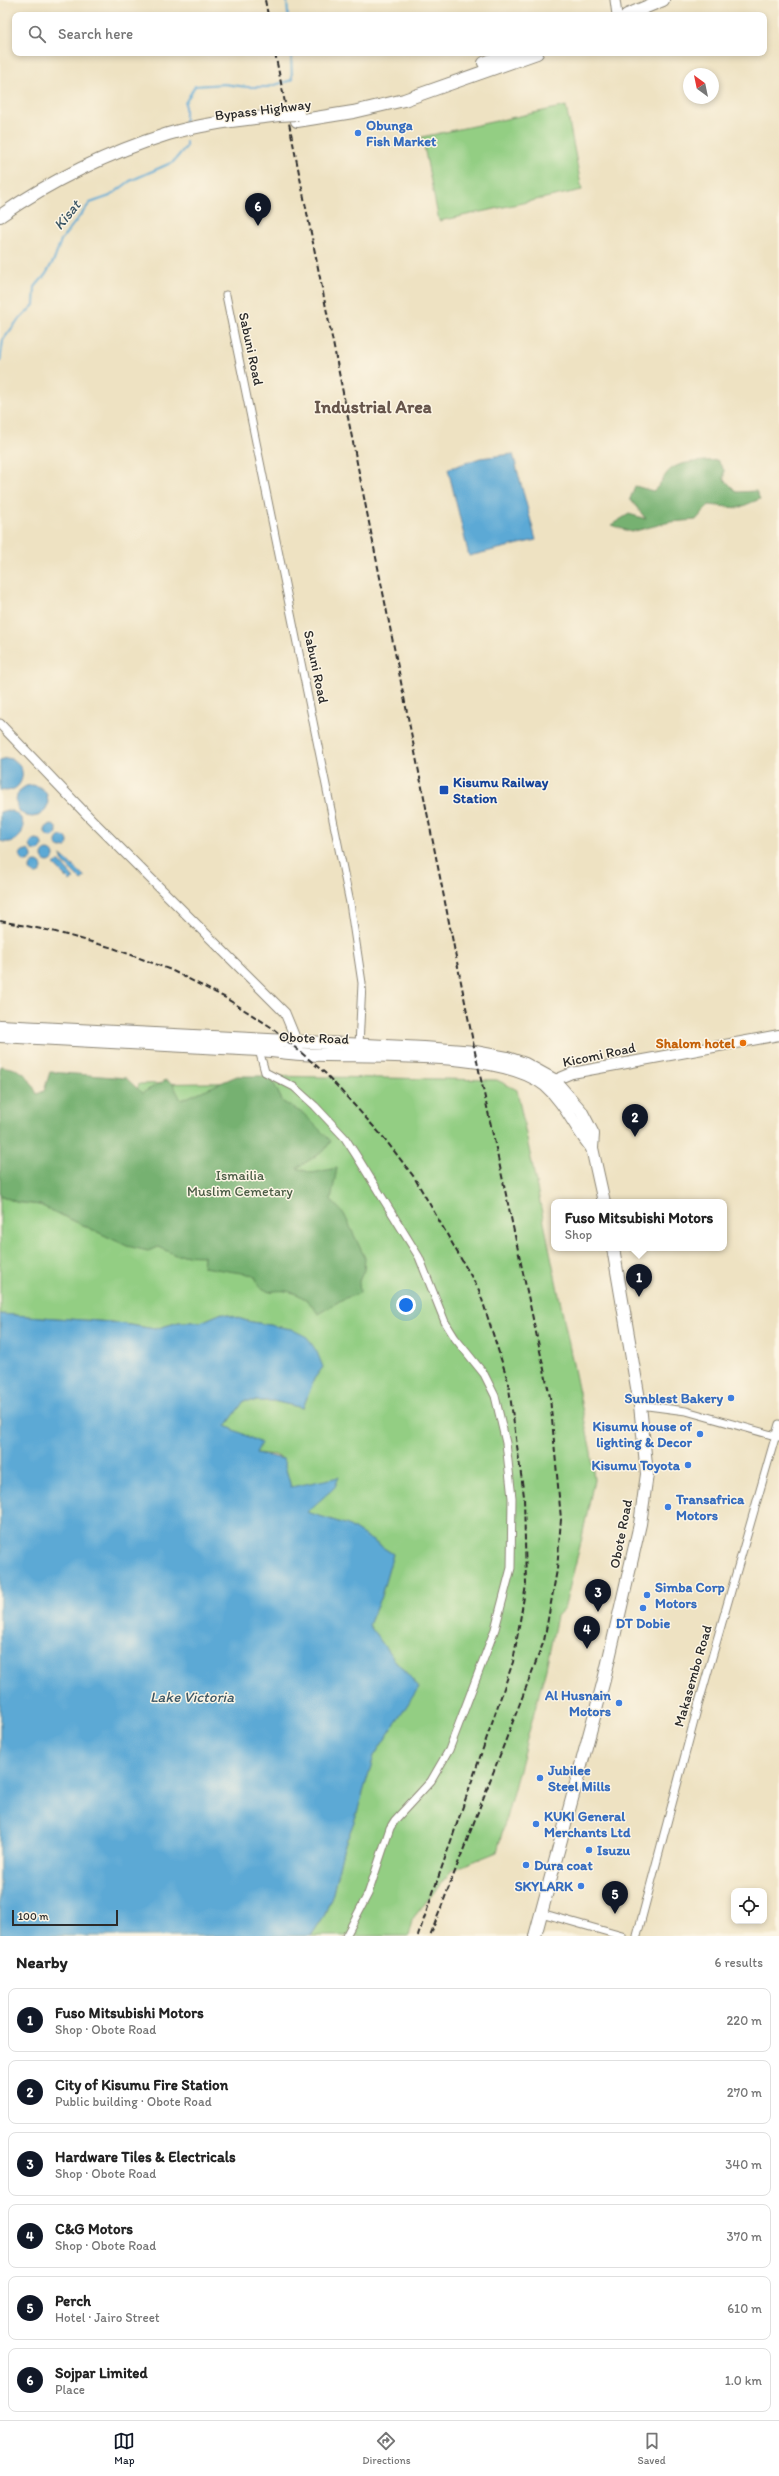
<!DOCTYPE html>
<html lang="en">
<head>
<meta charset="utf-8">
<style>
	body { margin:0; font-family:Itim,sans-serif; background:#f6f6f6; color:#222 }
	.controls { position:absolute; right:12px; bottom:12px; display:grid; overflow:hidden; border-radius:8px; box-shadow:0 2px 6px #0003 }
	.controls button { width:36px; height:36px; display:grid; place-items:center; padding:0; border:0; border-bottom:1px solid #e0e0e0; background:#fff; color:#222; font:20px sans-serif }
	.compass { position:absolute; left:683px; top:68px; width:36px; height:36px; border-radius:50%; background:#fff; box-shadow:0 2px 6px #0003; rotate:327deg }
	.scale { position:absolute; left:12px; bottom:10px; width:106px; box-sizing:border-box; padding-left:4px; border:2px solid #2b2b2b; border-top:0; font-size:11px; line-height:14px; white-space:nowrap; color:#2b2b2b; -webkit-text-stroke:3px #fcf5e5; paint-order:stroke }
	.you { position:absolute; left:406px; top:1305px; width:14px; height:14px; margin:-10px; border:3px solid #fff; border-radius:50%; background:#1a73e8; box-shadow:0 0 0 6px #1a73e833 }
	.badge { display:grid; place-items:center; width:26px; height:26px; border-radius:50%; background:#111827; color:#fff; font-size:13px; font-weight:700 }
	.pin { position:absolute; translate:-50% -33px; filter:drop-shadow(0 1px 2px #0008) }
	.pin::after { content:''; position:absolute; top:21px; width:14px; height:12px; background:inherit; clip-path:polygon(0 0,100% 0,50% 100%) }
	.popup { position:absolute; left:551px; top:1199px; width:176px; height:52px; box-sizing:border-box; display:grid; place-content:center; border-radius:8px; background:#fff; filter:drop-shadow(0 1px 3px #0005); font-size:13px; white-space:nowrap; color:#767676 }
	.popup b { font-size:15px; color:#222 }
	.popup::after { content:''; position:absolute; left:50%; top:100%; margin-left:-8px; border:8px solid transparent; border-top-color:#fff }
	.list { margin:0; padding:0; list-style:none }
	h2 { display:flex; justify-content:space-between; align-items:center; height:52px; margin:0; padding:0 16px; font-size:17px }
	h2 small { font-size:13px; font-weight:400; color:#767676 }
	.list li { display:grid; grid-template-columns:26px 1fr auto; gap:12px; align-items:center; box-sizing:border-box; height:64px; margin:0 8px 8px; padding:0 8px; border:1px solid #e0e0e0; border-radius:8px }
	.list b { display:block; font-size:15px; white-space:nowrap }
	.list p { margin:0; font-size:13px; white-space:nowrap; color:#767676 }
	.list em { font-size:13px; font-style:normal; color:#767676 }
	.icon { flex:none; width:22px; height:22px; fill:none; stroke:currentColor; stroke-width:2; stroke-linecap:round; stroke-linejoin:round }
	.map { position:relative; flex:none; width:779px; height:1936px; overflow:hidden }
	.search { position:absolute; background:#fff; box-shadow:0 2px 6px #0003; left:12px; right:12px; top:12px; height:44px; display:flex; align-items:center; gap:10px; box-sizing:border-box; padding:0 14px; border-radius:8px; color:#767676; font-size:15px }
	.sheet { height:484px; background:#fff }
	nav { display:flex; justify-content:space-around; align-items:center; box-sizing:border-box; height:56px; border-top:1px solid #e0e0e0; background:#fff; font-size:11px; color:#767676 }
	nav a { display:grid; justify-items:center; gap:2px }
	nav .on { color:#111827 }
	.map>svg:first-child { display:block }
	.green { fill:#93ce83; stroke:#5f7c57 }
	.forest { fill:#76b171; stroke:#506e4e }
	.water { fill:#5ba9d5; stroke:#436a80 }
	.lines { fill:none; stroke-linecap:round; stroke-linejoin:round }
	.stream { stroke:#5ba9d5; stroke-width:2 }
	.minor-casing { stroke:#8c8676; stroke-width:9 }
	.tertiary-casing { stroke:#8c8676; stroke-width:11 }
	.secondary-casing { stroke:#8c8676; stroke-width:12 }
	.primary-casing { stroke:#8c8676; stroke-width:14 }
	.trunk-casing { stroke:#8c8676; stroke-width:14 }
	.minor { stroke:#fff; stroke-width:7 }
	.tertiary { stroke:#fff; stroke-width:9 }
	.secondary { stroke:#fff; stroke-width:10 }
	.primary { stroke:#fff; stroke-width:12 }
	.trunk { stroke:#fff; stroke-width:12 }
	.rail { stroke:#2b2b2b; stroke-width:2; stroke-dasharray:6 3; stroke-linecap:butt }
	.primary-bridge-casing { stroke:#8c8676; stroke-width:14; stroke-linecap:butt }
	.primary-bridge { stroke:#fff; stroke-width:12 }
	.shop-dot { fill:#3f7fe0; stroke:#fcf5e5; stroke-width:1.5 }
	.transit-dot { fill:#1a4fb4; stroke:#fcf5e5; stroke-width:1.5 }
	.food-dot { fill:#e8710a; stroke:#fcf5e5; stroke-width:1.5 }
	.labels { text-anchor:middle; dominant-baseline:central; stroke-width:3; stroke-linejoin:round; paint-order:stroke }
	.street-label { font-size:14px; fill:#2b2b2b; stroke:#fcf5e5 }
	.shop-label { font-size:14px; font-weight:bold; fill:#366cbe; stroke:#fcf5e5; text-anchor:start }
	.transit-label { font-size:14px; font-weight:bold; fill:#164399; stroke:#fcf5e5; text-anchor:start }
	.food-label { font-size:14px; font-weight:bold; fill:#c56008; stroke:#fcf5e5; text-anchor:end }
	.park-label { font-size:14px; fill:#4a5c45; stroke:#fcf5e5 }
	.water-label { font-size:15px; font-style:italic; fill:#3c5766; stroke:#fcf5e5 }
	.district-label { font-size:18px; font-weight:bold; fill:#66554b; stroke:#fcf5e5 }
</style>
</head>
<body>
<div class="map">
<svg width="779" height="1936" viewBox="0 0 779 1936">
	<rect width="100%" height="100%" fill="#fcf5e5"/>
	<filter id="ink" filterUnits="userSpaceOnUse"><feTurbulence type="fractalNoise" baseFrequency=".025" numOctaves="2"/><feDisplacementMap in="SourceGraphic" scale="8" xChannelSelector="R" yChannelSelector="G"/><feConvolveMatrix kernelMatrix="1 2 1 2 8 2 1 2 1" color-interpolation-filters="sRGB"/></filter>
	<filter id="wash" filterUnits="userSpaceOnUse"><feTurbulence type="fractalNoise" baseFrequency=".012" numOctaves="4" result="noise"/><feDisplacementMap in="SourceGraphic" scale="16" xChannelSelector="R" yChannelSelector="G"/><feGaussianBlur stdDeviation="0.9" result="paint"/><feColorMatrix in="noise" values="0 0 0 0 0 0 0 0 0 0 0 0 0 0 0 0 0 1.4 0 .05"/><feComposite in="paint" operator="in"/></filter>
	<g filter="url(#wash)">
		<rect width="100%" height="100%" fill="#eee2c2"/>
		<g class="green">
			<path d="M566,106L582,190L439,221L422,137Z"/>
			<path d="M270,1076L497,1080L517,1090L591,1452L594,1480L581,1542L564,1609L557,1616L546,1668L497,1852L452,1870L414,1917L409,1936H311L324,1916L333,1893L343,1850L355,1819L374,1756L419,1687L393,1658L369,1625L381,1596L393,1554L348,1525L306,1512L335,1487H291L283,1459L275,1455L256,1453L260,1443L226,1426L244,1401H273L303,1408L314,1379L323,1367L291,1329L247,1321L222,1313L201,1322H179L155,1329L111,1322L0,1314V1195L16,1202L40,1205L109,1237L115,1167L139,1084L272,1082Z"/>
		</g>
		<g class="forest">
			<path d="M717,460L724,470V479L737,492L756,491L760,499L738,508L709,505L696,520L670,522L631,532L611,525L629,514L646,519L630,499L635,486L653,491C660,486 662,479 667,473C677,460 702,462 717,460Z"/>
			<path d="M0,1066C24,1070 26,1072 37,1094L44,1091L50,1072L126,1078L142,1093L166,1080L173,1084L181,1100L237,1076H270L283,1102L304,1114L331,1141L324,1151L297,1168L312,1173L337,1168L331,1200L344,1214L365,1258L364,1270L359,1281L360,1293L343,1299L318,1314C307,1296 290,1287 269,1292L260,1287L254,1275L203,1267L204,1256L175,1255L159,1247L148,1251L127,1246L40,1205L16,1202L0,1195Z"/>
		</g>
		<g class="water">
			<path d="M513,454L536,540L469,556L448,469L480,458Z"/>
			<path d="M7,758C32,762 24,797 0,790V760Z"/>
			<circle cx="32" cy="801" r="16"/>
			<path d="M7,810C33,814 25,849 0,841V812Z"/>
			<circle cx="51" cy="831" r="6"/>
			<circle cx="62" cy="842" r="6"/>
			<circle cx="36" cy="845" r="6"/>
			<circle cx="26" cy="856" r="6"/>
			<circle cx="48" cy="856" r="6"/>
			<path d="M61,855L85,877L81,880L63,862Z"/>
			<path d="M59,861L74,878L70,881L54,865Z"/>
			<circle cx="36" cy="868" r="6"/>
			<path d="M222,1313L247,1321L291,1329L307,1337L317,1352L323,1367L314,1379L303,1408L273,1401H244L226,1426L261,1443L256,1453L283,1459L291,1487L339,1477L335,1487L307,1512L348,1525L393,1554L381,1596L369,1625L393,1658L419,1687L374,1756L355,1819L343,1850L333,1893L324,1916L311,1936H0V1314L111,1322L155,1329L179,1322H201Z"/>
		</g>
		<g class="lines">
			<g class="stream">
				<path d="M287,0L288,15"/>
				<path d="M185,124V103L195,86L224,84L247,87H267L292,80L291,53"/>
				<path d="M0,362L3,340L15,324L34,305L35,287L46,274L55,258L61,240L90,203L110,196L130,181L173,162L186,147V142"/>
			</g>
		</g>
	</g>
	<g filter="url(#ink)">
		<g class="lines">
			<defs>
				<g id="minor">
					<path d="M226,295L350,903L362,983L359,1046"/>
					<path d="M259,1050L265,1072L294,1087L315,1106L345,1138L356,1155L419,1257L445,1322L455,1338L484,1374L495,1396L506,1443L512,1498L511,1568L495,1629L449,1750L431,1781L395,1820L390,1828L368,1894L346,1936"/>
					<path d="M640,1405L686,1411L779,1437"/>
					<path d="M541,1913L622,1936"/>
					<path d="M637,1936L698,1706L779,1424"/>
				</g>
				<g id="tertiary">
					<path d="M615,0L617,15"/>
					<path d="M0,724L90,818L285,1013L299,1047"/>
				</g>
				<path id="secondary" d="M548,1083L572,1073L779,1035"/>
				<g id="primary">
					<path d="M627,15L663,0"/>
					<path d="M484,63L511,53"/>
					<path d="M297,121L353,112L404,100L537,53"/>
					<path d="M0,216C50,181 110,152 168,134C205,123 242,120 279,115"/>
				</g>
				<g id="trunk">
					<path d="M0,1026L424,1048L475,1052L507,1058L525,1064L554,1080L581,1111L593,1134L592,1148L604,1202"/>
					<path d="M0,1036L259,1050C273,1051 287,1053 301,1054C360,1058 499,1048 545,1085C566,1103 575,1128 592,1148"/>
					<path d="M535,1936L604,1680L640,1524L647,1474L640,1405L613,1248"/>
				</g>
			</defs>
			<use href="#minor" class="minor-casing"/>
			<use href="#tertiary" class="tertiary-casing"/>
			<use href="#secondary" class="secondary-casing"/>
			<use href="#primary" class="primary-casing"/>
			<use href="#trunk" class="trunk-casing"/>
			<use href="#minor" class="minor"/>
			<use href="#tertiary" class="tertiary"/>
			<use href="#secondary" class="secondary"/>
			<use href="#primary" class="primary"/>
			<use href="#trunk" class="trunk"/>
			<g class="rail">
				<path d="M265,0L268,15"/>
				<path d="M275,53L475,1052L550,1397L561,1519L557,1570L544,1641L430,1936"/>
				<path d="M0,921L52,931L113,948L171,970L224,997L271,1027L325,1073L384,1138L414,1177L479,1290L508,1381L524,1496L526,1585L513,1662L418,1936"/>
			</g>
			<defs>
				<path id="primary-bridge" d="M279,115L298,114"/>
			</defs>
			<use href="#primary-bridge" class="primary-bridge-casing"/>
			<use href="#primary-bridge" class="primary-bridge"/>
		</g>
	</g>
	<g class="shop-dot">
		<circle cx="358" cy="133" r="4"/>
		<circle cx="731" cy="1398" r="4"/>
		<circle cx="700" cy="1434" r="4"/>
		<circle cx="688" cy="1465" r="4"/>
		<circle cx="668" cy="1507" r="4"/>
		<circle cx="647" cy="1595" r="4"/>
		<circle cx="643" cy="1608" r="4"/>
		<circle cx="619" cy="1703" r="4"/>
		<circle cx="540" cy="1778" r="4"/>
		<circle cx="536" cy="1824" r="4"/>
		<circle cx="589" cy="1850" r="4"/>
		<circle cx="526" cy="1865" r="4"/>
		<circle cx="581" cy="1886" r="4"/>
	</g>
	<rect class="transit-dot" x="439" y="785" width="10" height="10" rx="2"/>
	<circle class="food-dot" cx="743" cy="1043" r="4"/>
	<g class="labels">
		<g class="street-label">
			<text transform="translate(263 110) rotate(-7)">Bypass Highway</text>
			<text transform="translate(251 349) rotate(78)">Sabuni Road</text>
			<text transform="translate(316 667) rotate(78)">Sabuni Road</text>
			<text transform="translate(314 1038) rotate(2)">Obote Road</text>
			<text transform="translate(599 1055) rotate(-12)">Kicomi Road</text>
			<text transform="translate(621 1534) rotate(-79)">Obote Road</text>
			<text transform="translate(693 1676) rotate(-74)">Makasembo Road</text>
		</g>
		<g class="shop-label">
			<text x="366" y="125">Obunga<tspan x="366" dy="16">Fish Market</tspan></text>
			<text x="723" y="1398" text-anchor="end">Sunblest Bakery</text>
			<text x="692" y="1426" text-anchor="end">Kisumu house of<tspan x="692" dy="16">lighting &amp; Decor</tspan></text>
			<text x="680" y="1465" text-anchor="end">Kisumu Toyota</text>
			<text x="676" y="1499">Transafrica<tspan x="676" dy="16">Motors</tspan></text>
			<text x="655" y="1587">Simba Corp<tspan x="655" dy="16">Motors</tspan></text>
			<text x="643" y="1623" text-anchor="middle">DT Dobie</text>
			<text x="611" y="1695" text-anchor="end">Al Husnain<tspan x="611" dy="16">Motors</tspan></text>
			<text x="548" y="1770">Jubilee<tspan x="548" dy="16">Steel Mills</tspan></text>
			<text x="544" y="1816">KUKI General<tspan x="544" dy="16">Merchants Ltd</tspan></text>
			<text x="597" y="1850">Isuzu</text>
			<text x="534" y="1865">Dura coat</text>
			<text x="573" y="1886" text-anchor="end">SKYLARK</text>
		</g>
		<g class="transit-label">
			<text x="453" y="782">Kisumu Railway<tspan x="453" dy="16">Station</tspan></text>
		</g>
		<g class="food-label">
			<text x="735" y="1043">Shalom hotel</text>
		</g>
		<g class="park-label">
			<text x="240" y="1175">Ismailia<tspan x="240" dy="16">Muslim Cemetary</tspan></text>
		</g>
		<g class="water-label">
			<text transform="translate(67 215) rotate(-51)">Kisat</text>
			<text x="192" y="1697">Lake Victoria</text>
		</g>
		<g class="district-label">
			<text x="373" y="407">Industrial Area</text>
		</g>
	</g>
</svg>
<div class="controls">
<button><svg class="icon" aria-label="locate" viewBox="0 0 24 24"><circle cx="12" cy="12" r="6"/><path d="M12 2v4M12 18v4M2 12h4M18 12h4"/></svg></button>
</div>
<svg class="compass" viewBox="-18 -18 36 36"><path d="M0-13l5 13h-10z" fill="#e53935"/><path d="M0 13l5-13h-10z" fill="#767676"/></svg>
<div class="scale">100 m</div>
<div class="you"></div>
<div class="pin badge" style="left:639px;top:1297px">1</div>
<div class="popup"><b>Fuso Mitsubishi Motors</b>Shop</div>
<div class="pin badge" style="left:635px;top:1137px">2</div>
<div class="pin badge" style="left:598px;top:1612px">3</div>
<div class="pin badge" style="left:587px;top:1649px">4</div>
<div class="pin badge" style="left:615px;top:1914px">5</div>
<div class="pin badge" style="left:258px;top:226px">6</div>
<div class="search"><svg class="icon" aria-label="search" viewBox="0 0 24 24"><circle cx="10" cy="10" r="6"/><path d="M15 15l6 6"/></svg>Search here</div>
</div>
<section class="sheet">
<h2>Nearby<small>6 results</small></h2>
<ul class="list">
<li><span class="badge">1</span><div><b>Fuso Mitsubishi Motors</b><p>Shop · Obote Road</p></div><em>220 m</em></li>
<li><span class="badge">2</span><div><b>City of Kisumu Fire Station</b><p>Public building · Obote Road</p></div><em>270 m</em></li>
<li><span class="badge">3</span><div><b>Hardware Tiles &amp; Electricals</b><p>Shop · Obote Road</p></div><em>340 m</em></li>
<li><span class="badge">4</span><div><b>C&amp;G Motors</b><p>Shop · Obote Road</p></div><em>370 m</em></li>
<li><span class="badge">5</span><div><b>Perch</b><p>Hotel · Jairo Street</p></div><em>610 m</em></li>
<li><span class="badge">6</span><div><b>Sojpar Limited</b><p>Place</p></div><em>1.0 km</em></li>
</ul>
</section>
<nav>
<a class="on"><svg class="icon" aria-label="map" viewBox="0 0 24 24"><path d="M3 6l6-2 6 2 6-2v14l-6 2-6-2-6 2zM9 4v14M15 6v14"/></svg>Map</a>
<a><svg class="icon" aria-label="directions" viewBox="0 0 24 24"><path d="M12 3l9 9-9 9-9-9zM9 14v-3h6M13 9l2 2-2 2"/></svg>Directions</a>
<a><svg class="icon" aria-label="saved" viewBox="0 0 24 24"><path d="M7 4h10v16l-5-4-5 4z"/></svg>Saved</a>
</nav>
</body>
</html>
